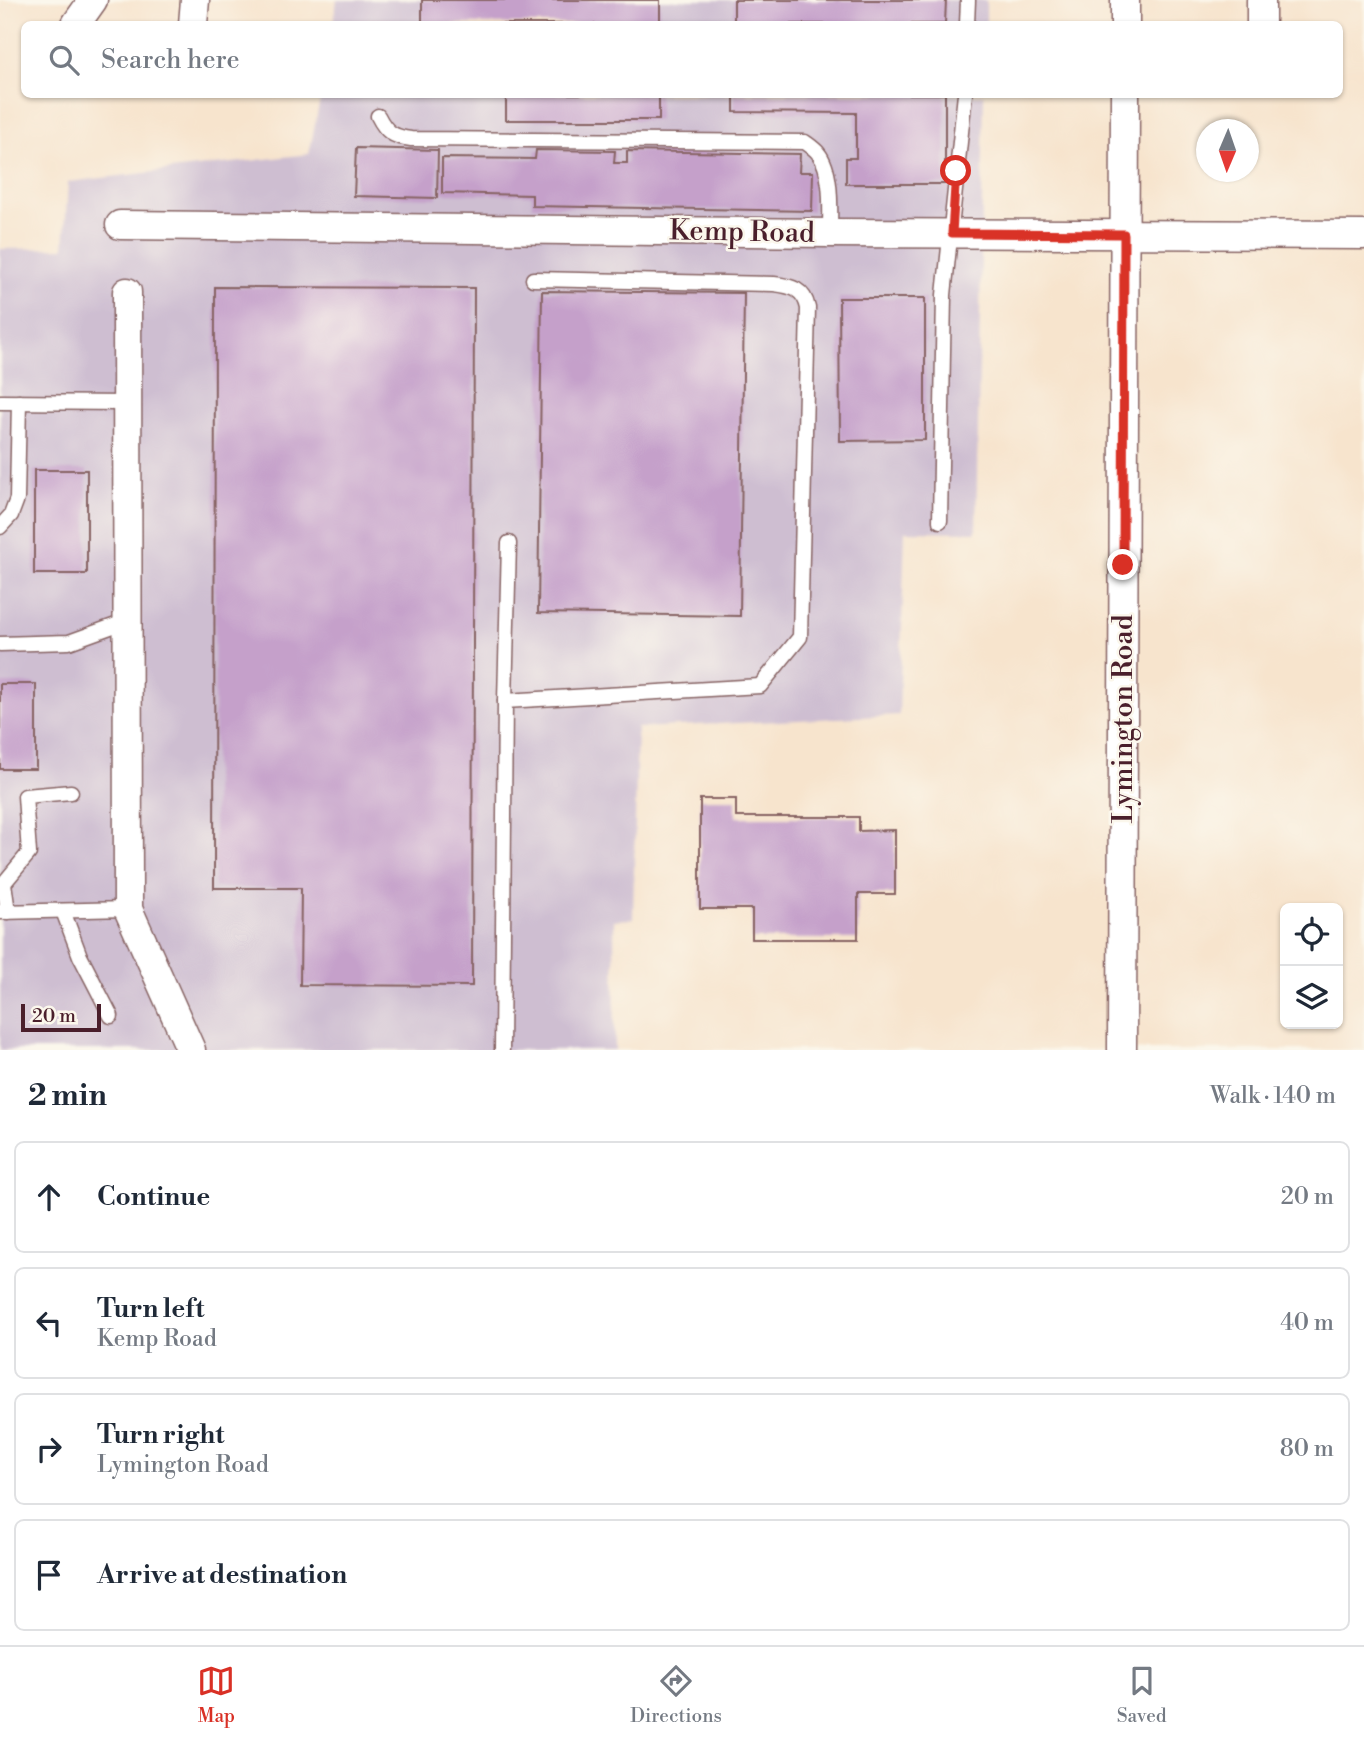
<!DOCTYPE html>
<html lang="en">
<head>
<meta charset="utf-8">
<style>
	body { margin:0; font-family:"Libre Bodoni",serif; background:#f6f6f7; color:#1f2937 }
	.controls { position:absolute; right:21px; bottom:21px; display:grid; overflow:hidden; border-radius:10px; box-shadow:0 2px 5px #0004 }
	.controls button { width:63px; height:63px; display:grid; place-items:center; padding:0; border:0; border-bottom:2px solid #e0e1e3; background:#fff; color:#1f2937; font:35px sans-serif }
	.compass { position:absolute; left:1196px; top:119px; width:63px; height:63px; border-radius:50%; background:#fff; box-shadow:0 2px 5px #0004; rotate:182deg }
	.scale { position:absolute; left:21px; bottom:18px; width:80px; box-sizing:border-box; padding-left:7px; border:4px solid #4a1f2b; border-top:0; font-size:19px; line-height:24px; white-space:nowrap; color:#4a1f2b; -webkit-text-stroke:5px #fbf7ec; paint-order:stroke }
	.stop { position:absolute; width:21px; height:21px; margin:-16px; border:5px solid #d93025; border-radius:50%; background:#fff }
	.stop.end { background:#d93025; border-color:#fff; box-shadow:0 2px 7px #0008 }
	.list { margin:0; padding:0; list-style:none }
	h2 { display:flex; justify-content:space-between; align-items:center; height:91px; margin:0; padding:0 28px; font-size:30px }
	h2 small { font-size:23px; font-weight:400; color:#747a83 }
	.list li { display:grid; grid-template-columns:46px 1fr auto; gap:21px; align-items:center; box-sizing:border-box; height:112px; margin:0 14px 14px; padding:0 14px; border:2px solid #e0e1e3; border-radius:10px }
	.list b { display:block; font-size:26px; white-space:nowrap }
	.list p { margin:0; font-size:23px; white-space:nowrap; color:#747a83 }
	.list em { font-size:23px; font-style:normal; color:#747a83 }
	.icon { flex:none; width:38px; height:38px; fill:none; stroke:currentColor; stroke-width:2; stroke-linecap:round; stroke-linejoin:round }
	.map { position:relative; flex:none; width:1364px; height:1050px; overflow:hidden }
	.search { position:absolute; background:#fff; box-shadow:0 2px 5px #0004; left:21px; right:21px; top:21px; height:77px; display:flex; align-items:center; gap:18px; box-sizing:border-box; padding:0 24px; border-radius:10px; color:#747a83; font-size:26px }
	.sheet { height:595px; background:#fff }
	nav { display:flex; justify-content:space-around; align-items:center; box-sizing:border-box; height:98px; border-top:2px solid #e0e1e3; background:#fff; font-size:19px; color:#747a83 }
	nav a { display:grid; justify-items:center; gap:4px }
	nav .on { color:#d93025 }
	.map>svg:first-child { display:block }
	.industrial { fill:#cebed1 }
	.building { fill:#c5a0ca }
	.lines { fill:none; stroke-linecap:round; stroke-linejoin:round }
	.lane-casing { stroke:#876464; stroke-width:17 }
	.street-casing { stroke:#876464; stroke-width:31 }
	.lane { stroke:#fff; stroke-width:14 }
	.street { stroke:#fff; stroke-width:28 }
	.route { stroke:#d93025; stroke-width:9 }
	.labels { text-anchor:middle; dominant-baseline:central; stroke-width:5; stroke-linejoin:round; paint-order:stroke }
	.street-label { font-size:28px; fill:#4a1f2b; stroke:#fbf7ec }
</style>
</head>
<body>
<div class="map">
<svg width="1364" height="1050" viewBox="0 0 1364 1050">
	<rect width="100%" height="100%" fill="#fbf7ec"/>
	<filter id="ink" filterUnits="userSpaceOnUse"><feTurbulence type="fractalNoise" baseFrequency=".0143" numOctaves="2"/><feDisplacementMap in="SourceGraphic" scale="14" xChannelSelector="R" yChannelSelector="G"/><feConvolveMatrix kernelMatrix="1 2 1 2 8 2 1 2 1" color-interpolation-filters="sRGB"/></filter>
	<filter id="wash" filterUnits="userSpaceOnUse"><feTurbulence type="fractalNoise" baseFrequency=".00686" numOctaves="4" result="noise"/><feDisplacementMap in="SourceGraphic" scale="28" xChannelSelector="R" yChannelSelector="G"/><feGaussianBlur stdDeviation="1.57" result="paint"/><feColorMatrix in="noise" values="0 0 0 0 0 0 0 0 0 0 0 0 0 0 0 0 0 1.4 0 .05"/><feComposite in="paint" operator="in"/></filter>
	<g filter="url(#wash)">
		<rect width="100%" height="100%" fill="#f7e4cd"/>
		<g class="industrial">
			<path d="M337,0H986V24H333Z"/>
			<path d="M321,95H984L976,532L905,531L899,715L637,728L633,919L614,920L615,1050H0V249L64,248L68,182L309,154Z"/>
		</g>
		<g id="blocks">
			<g class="building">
				<rect x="422" y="0" width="238" height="24"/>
				<path d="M734,0H946L945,24H734Z"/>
				<rect x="506" y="94" width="153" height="26"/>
				<path d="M734,94H945V184H846V158H856V113L734,112Z"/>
				<path d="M356,148L438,150L437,198L354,196Z"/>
				<path d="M536,150L615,151L614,163H627V151L800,154L799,172H813L812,211L532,206V195L442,193V158L535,159Z"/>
				<path d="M215,287L474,288L472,986L300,985L301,888H214Z"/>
				<path d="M542,291L744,293L740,616L538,613Z"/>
				<path d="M839,298H925V440L840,441Z"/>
				<rect x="34" y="470" width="53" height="104"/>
				<rect x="0" y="684" width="36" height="85"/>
				<path d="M700,799H736V817H859V831L895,830V894H858V939H752V909H700Z"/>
			</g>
		</g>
	</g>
	<g filter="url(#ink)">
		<use href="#blocks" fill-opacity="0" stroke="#876464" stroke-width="2"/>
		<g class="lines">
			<defs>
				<g id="lane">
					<path d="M967,24L968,0"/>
					<path d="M378,116C386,132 393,137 411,139L805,142C809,145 815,149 818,153C833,171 830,211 830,233"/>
					<path d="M0,402L126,403"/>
					<path d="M940,521L944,295L965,94"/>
					<path d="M0,527L11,515L17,499L19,402"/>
					<path d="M0,644L69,642L127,621"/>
					<path d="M505,701L509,543"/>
					<path d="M63,911L80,956L111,1016"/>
					<path d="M0,912L128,909"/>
					<path d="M8,912L4,883L29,853L25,796L71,792"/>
					<path d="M502,1050L505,701L760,686L800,637L808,308C804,289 792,286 774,284L533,279"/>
				</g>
				<g id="street">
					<path d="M1125,0V24"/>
					<path d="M76,24L93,0"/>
					<path d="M193,24L195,0"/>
					<path d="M1261,24V0"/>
					<path d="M120,225L830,233L1364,235"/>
					<path d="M127,292L128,909L191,1050"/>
					<path d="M1122,1050L1125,94"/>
				</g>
			</defs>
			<use href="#lane" class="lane-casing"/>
			<use href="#street" class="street-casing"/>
			<use href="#lane" class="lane"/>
			<use href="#street" class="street"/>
		</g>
	</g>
	<g class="lines" filter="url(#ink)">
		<path class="route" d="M956,171L952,233L1124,234L1123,565"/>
	</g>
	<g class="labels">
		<g class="street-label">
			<text transform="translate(742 232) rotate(1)">Kemp Road</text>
			<text transform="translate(1123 719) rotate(-90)">Lymington Road</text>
		</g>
	</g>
</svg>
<div class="controls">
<button><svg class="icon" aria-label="locate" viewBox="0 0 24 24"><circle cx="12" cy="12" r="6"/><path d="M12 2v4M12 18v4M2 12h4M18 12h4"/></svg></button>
<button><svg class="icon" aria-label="layers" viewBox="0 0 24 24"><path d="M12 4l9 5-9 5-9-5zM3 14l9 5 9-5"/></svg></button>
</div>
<svg class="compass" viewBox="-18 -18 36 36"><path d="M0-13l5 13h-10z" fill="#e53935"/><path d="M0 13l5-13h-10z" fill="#747a83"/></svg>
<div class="scale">20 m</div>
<div class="stop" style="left:956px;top:171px"></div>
<div class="stop end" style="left:1123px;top:565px"></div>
<div class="search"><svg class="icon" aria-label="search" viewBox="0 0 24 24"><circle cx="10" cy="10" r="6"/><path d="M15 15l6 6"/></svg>Search here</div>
</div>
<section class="sheet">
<h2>2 min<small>Walk · 140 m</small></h2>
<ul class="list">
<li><svg class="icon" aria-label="ahead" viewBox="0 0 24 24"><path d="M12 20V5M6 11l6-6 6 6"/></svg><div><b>Continue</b></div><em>20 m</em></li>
<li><svg class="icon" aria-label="left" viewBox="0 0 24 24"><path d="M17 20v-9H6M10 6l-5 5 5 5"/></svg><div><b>Turn left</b><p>Kemp Road</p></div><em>40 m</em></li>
<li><svg class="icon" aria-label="right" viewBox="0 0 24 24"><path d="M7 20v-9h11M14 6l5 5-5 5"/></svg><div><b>Turn right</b><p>Lymington Road</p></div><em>80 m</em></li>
<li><svg class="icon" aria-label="arrive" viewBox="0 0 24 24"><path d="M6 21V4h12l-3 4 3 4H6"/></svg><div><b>Arrive at destination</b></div></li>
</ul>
</section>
<nav>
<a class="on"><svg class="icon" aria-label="map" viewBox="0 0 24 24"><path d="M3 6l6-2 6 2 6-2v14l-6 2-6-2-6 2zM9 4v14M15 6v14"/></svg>Map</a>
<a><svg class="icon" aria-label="directions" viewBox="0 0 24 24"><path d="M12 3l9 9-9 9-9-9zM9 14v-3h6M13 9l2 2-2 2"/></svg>Directions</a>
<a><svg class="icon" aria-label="saved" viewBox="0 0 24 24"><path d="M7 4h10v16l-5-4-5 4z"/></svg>Saved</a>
</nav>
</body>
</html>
